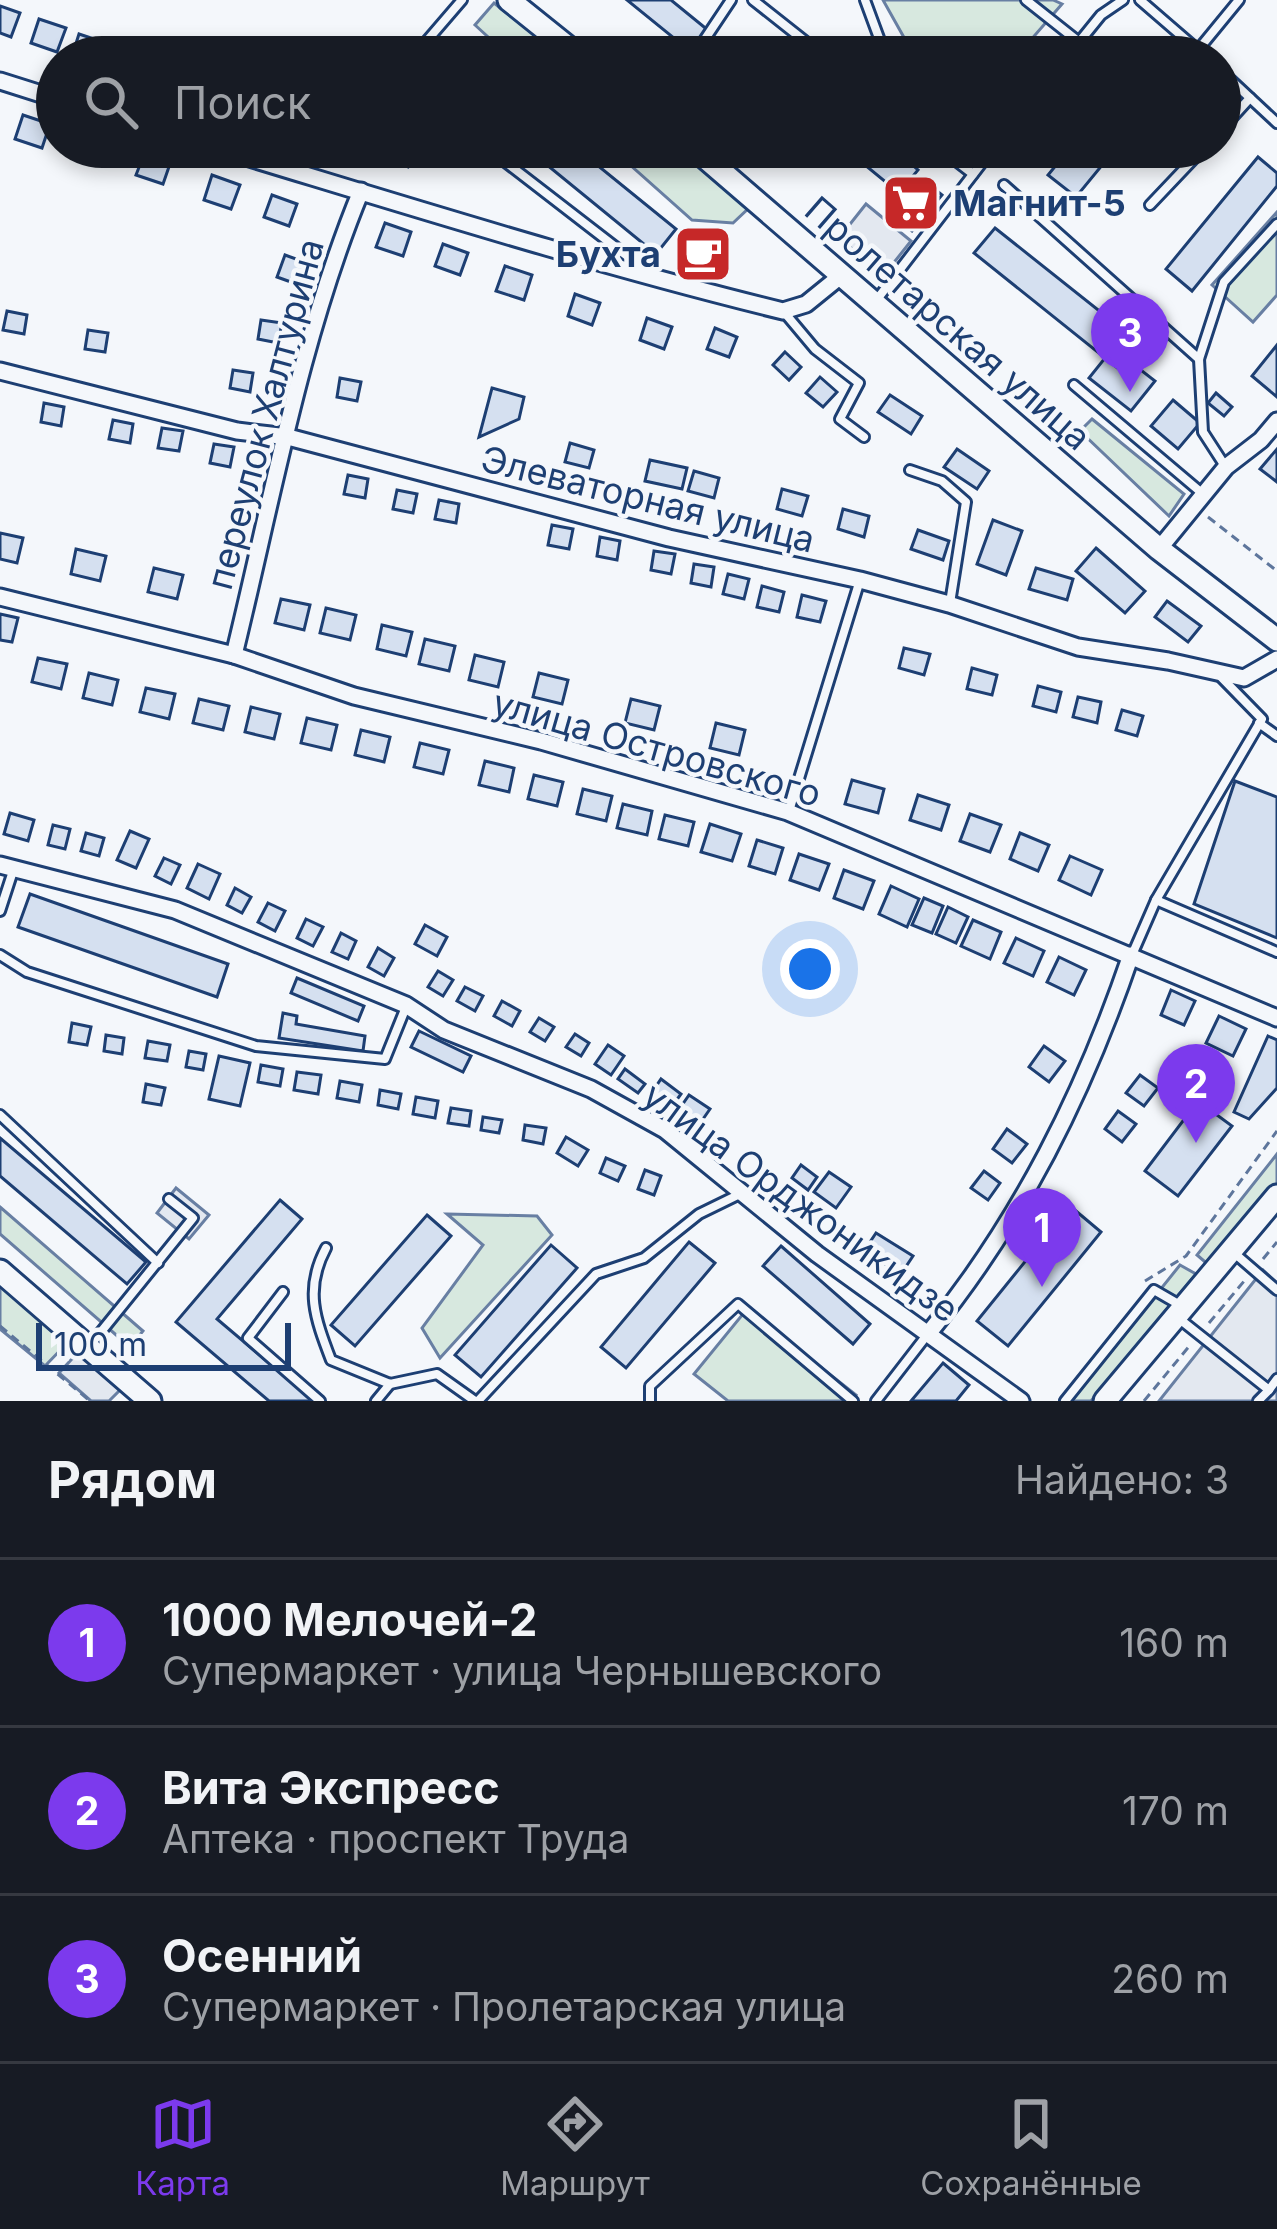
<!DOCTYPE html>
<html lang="ru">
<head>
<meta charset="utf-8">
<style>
	body { margin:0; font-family:Inter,sans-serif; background:#20242c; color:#f1f3f6 }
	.scale { position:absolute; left:36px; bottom:30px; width:255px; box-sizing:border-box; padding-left:12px; border:6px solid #1d3f73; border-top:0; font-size:33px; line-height:42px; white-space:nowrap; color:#1d3f73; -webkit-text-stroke:9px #f4f7fb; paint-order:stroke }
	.you { position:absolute; left:810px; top:969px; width:42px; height:42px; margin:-30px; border:9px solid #fff; border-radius:50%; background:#1a73e8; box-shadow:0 0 0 18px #1a73e833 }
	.badge { display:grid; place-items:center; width:78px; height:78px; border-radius:50%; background:#7c3aed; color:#fff; font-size:39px; font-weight:700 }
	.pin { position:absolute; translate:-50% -99px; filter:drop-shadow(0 3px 6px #0008) }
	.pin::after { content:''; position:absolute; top:63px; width:42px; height:36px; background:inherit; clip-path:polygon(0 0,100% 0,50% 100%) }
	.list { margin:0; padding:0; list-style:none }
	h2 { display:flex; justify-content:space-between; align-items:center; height:156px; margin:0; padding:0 48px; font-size:51px }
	h2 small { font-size:39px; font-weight:400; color:#9ea1a6 }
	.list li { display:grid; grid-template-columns:78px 1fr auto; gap:36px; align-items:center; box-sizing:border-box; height:168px; padding:0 48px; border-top:3px solid #363941 }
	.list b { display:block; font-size:45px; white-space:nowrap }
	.list p { margin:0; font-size:39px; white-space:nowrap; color:#9ea1a6 }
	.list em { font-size:39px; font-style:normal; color:#9ea1a6 }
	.icon { flex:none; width:66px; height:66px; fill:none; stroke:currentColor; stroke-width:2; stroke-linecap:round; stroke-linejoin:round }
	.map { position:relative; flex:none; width:1277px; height:1401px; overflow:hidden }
	.search { position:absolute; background:#171b24; box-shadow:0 6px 18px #0003; left:36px; right:36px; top:36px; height:132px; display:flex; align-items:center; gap:30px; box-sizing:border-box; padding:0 42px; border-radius:66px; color:#9ea1a6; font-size:45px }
	.sheet { height:660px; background:#171b24 }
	nav { display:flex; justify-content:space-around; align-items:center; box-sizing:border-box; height:168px; border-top:3px solid #363941; background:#171b24; font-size:33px; color:#9ea1a6 }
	nav a { display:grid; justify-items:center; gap:6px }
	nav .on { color:#7c3aed }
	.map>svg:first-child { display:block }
	.green { fill:#d7e8df; stroke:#687fa3; stroke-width:3 }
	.parking { fill:#e3e8f0; stroke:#687fa3; stroke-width:3 }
	.building { fill:#d5e0f0; stroke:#1d3f73; stroke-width:3 }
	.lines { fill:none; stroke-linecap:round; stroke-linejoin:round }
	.lane-casing { stroke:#1d3f73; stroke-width:14 }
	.street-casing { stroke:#1d3f73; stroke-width:21 }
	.secondary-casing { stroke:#1d3f73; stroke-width:27 }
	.path { stroke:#5e769c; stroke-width:3; stroke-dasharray:9 6; stroke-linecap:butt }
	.lane { stroke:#f4f7fb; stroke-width:8 }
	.street { stroke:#f4f7fb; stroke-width:15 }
	.secondary { stroke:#f4f7fb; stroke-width:21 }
	.labels { text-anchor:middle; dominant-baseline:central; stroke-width:9; stroke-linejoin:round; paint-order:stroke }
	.poi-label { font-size:36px; font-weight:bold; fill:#1d3f73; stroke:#f4f7fb; text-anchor:start }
	.street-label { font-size:36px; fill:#1d3f73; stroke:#f4f7fb }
</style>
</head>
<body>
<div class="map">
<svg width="1277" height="1401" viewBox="0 0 1277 1401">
	<rect width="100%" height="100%" fill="#f4f7fb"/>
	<g class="green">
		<path d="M883,0H1053L1062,4L1016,57L906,41Z"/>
		<path d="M494,3L563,57H510L475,25Z"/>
		<path d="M610,147H678L752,205L733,223L692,220Z"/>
		<path d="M1277,212V295L1253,322L1212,285Z"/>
		<path d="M1092,419L1184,494L1169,516L1080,431Z"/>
		<path d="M1277,1154V1187L1211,1267L1197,1255Z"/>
		<path d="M0,1207L143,1331L130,1347L0,1234Z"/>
		<path d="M447,1214L537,1216L552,1235L440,1358L422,1328L483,1245Z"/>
		<path d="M1180,1265L1196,1274L1091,1401H1071Z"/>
		<path d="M0,1277L73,1337L45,1366L0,1329Z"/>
		<path d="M747,1309L856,1395L851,1401H728L694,1374Z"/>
	</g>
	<g class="parking">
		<path d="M866,204L911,241L884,275L839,238Z"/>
		<path d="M176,1188L209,1215L189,1239L157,1213Z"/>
		<path d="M1263,1270L1277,1283V1401H1159Z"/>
		<path d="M82,1348L124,1386L109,1401H91L59,1373Z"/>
	</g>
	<g class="building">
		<path d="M627,0H671L709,31L691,52Z"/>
		<path d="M0,6L20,13L11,37L0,33Z"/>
		<path d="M39,19L66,28L57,52L31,43Z"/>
		<path d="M79,34L103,42L98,57L72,56Z"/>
		<path d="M1157,41L1176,57H1145Z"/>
		<path d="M765,42L784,57H753Z"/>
		<path d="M23,115L50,124L42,148L15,139Z"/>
		<path d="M73,147H104L98,163L71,154Z"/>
		<path d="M362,147H415L408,167L361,152Z"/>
		<path d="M525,147H575L676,229L656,254Z"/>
		<path d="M843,147H892L918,170L899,193Z"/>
		<path d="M1071,147H1117L1076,197L1048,175Z"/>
		<path d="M145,152L171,161L163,184L136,175Z"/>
		<path d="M1258,157L1277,173V186L1192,291L1166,269Z"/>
		<path d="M212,175L240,185L231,209L204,200Z"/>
		<path d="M911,181L919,188L925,181L942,195L912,231L887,210Z"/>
		<path d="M272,195L297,204L289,226L264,217Z"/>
		<path d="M385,223L411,232L403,256L376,247Z"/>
		<path d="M995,228L1141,344L1120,370L974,253Z"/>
		<path d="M698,237L720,254L706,272L685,255Z"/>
		<path d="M443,244L468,253L460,275L435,266Z"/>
		<path d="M285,255L310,264L302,286L277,277Z"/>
		<path d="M505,266L532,275L524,300L496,291Z"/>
		<path d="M575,294L600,303L592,325L568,316Z"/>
		<path d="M7,311L27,315L24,334L3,330Z"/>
		<path d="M647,318L672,327L664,349L640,340Z"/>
		<path d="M261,320L282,323L278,343L258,339Z"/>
		<path d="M715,328L737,337L729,357L707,349Z"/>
		<path d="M88,330L108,333L105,352L85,349Z"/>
		<path d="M1277,345V397L1252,376Z"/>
		<path d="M785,352L801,367L789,380L773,365Z"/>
		<path d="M1105,358L1120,370L1128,360L1155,381L1131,411L1089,378Z"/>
		<path d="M233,370L253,373L250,392L230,388Z"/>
		<path d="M820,377L837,392L823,407L806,393Z"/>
		<path d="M340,378L361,382L357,401L337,397Z"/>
		<path d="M492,388L524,397L519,419L479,437Z"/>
		<path d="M1216,393L1232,407L1224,416L1208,403Z"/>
		<path d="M890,395L922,416L911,434L878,412Z"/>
		<path d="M1173,400L1200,423L1178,449L1151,426Z"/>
		<path d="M44,403L64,407L61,426L41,422Z"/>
		<path d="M113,420L133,424L130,443L109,439Z"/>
		<path d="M162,428L183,431L179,451L158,448Z"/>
		<path d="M570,443L594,450L589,468L565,462Z"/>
		<path d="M214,444L234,447L230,467L210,463Z"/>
		<path d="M957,449L989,471L977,489L944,467Z"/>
		<path d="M1277,449V482L1260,469Z"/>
		<path d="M650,460L687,468L682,489L645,481Z"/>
		<path d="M694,471L719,478L714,498L688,491Z"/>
		<path d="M348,475L368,479L365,498L344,494Z"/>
		<path d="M782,489L808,496L802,516L777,509Z"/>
		<path d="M397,490L417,494L413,513L393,509Z"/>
		<path d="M439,500L459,504L456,523L435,519Z"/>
		<path d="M843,509L869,516L864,537L838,529Z"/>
		<path d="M993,520L1022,531L1006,575L977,564Z"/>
		<path d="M552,525L573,529L569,549L548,545Z"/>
		<path d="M918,530L949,541L943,560L911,549Z"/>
		<path d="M0,533L23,538L17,563L0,559Z"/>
		<path d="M600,537L620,541L617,560L597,556Z"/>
		<path d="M1096,548L1145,591L1125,613L1076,571Z"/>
		<path d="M76,549L106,556L100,581L71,574Z"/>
		<path d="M654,551L675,554L671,574L651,570Z"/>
		<path d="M694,564L714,567L711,587L691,583Z"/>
		<path d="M154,568L183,575L177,599L148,592Z"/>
		<path d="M1036,568L1073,579L1067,600L1029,589Z"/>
		<path d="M728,574L749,579L744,599L723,594Z"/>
		<path d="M762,586L784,592L779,612L757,607Z"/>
		<path d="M802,595L826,601L820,622L797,617Z"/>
		<path d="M281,599L310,605L304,630L275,623Z"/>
		<path d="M1167,601L1201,626L1188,642L1155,617Z"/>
		<path d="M326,608L356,615L350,640L320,633Z"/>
		<path d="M0,614L18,618L12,642L0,640Z"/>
		<path d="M382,625L412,632L406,656L377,649Z"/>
		<path d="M425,639L455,646L449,671L419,664Z"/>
		<path d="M904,648L930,654L924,675L899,668Z"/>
		<path d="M475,655L504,662L498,687L469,680Z"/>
		<path d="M38,658L67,664L61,689L32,682Z"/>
		<path d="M972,668L997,675L992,695L967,689Z"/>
		<path d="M89,673L118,680L112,705L83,698Z"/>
		<path d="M539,673L568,680L562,704L533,697Z"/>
		<path d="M1038,686L1061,692L1056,712L1033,706Z"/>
		<path d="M146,688L175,694L169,719L140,712Z"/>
		<path d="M1078,697L1101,702L1097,723L1073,717Z"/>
		<path d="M199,699L229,706L223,730L193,723Z"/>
		<path d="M631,699L660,706L654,730L625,723Z"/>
		<path d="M251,707L280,714L274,739L245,732Z"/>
		<path d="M1122,710L1143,716L1137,736L1116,730Z"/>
		<path d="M307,718L337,725L331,750L301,743Z"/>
		<path d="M716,723L745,730L739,755L710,748Z"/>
		<path d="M361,730L390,737L384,762L355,755Z"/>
		<path d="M420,743L449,750L443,774L414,767Z"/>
		<path d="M485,761L514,768L509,792L479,785Z"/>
		<path d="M534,775L563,782L557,806L528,799Z"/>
		<path d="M852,780L884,789L878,813L845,804Z"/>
		<path d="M1235,781L1277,797V938L1194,904Z"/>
		<path d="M583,789L612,796L606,821L577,814Z"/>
		<path d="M918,795L949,805L941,830L910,820Z"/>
		<path d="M623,804L652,811L647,835L617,828Z"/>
		<path d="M10,813L34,820L28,841L4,834Z"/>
		<path d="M970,814L1001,825L990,852L960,841Z"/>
		<path d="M665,815L694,822L688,846L659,839Z"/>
		<path d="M710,824L741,834L732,861L701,852Z"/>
		<path d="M53,825L70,829L65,849L48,845Z"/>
		<path d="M130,831L149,839L136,868L117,860Z"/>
		<path d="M86,833L104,838L99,856L81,851Z"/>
		<path d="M1020,833L1049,845L1038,871L1010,859Z"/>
		<path d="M757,840L783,848L775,874L749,866Z"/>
		<path d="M799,854L829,864L819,890L790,880Z"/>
		<path d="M1070,856L1102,870L1091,895L1059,880Z"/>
		<path d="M164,858L180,865L171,884L155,876Z"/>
		<path d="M198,864L220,874L209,899L187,888Z"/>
		<path d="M844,870L874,881L863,909L834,898Z"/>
		<path d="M891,886L919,899L907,927L879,914Z"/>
		<path d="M235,888L251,897L242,913L227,905Z"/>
		<path d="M30,894L228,964L217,997L18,927Z"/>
		<path d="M924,898L943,906L932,933L912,925Z"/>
		<path d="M268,903L285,911L275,931L258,922Z"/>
		<path d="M948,907L968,917L956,943L936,934Z"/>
		<path d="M306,919L323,927L313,946L297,938Z"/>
		<path d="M973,920L1001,932L990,959L961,946Z"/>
		<path d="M425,925L447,937L437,956L415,944Z"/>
		<path d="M341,933L356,941L348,959L332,952Z"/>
		<path d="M1016,938L1044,951L1033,976L1004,963Z"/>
		<path d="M378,948L394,958L384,976L368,967Z"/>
		<path d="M1059,957L1086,970L1074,995L1047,982Z"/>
		<path d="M438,971L453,980L443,996L428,987Z"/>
		<path d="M297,978L364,1006L358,1021L291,993Z"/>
		<path d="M465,987L483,996L475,1011L457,1001Z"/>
		<path d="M1171,990L1195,1001L1184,1025L1161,1015Z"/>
		<path d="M502,1001L520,1011L512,1026L494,1016Z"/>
		<path d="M283,1013L297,1016L296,1024L365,1036L363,1051L279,1038Z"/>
		<path d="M1219,1016L1246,1029L1233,1056L1206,1043Z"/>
		<path d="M539,1018L554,1027L545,1041L530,1032Z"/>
		<path d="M72,1023L91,1027L87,1045L69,1042Z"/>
		<path d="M419,1031L471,1056L463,1072L411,1047Z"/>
		<path d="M575,1034L589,1043L581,1056L566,1047Z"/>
		<path d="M106,1035L124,1038L122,1054L104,1051Z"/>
		<path d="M1268,1036L1277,1040V1088L1249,1119L1234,1112Z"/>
		<path d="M148,1041L170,1045L167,1061L145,1058Z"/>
		<path d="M608,1045L624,1056L611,1075L595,1064Z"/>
		<path d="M1044,1046L1065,1061L1049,1082L1029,1067Z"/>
		<path d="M189,1051L206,1054L203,1070L186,1067Z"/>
		<path d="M219,1056L250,1063L240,1106L209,1099Z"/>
		<path d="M261,1065L283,1069L280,1086L258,1082Z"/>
		<path d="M625,1069L645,1084L638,1093L618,1079Z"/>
		<path d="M297,1072L321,1075L318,1094L294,1090Z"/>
		<path d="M1140,1075L1158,1088L1144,1106L1126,1093Z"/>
		<path d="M661,1079L681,1094L668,1112L648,1098Z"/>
		<path d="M340,1081L362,1085L359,1102L337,1098Z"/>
		<path d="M146,1084L165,1088L161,1105L143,1102Z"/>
		<path d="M380,1090L401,1094L398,1109L378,1105Z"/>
		<path d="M689,1095L710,1109L696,1129L676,1114Z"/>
		<path d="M416,1097L438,1101L435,1118L413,1114Z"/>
		<path d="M1198,1101L1232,1126L1178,1196L1145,1171Z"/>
		<path d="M451,1108L471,1111L469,1126L448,1123Z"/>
		<path d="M1118,1111L1136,1124L1122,1142L1105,1129Z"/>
		<path d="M483,1117L502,1120L499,1133L481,1130Z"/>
		<path d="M525,1125L546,1128L543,1144L523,1140Z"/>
		<path d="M1007,1129L1027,1144L1012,1163L993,1149Z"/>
		<path d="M566,1137L588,1150L578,1166L557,1153Z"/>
		<path d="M0,1138L146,1262L127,1284L0,1176Z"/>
		<path d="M606,1158L625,1166L618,1181L600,1173Z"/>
		<path d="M801,1165L817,1177L808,1190L792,1178Z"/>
		<path d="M645,1170L661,1176L654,1195L638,1189Z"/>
		<path d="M984,1171L1000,1183L988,1200L971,1188Z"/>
		<path d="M829,1172L851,1187L836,1208L814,1192Z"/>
		<path d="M280,1200L302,1219L217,1319L314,1401H269L176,1322Z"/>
		<path d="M1070,1206L1101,1232L1008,1346L977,1321Z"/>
		<path d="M427,1215L451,1236L355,1346L331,1325Z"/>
		<path d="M876,1233L913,1256L901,1274L864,1251Z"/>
		<path d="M689,1242L715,1263L626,1368L601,1347Z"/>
		<path d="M551,1245L577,1268L481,1377L455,1355Z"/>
		<path d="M781,1246L870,1324L853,1344L763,1266Z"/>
		<path d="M943,1363L969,1385L956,1401H911Z"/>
	</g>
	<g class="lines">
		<defs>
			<g id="lane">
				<path d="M753,0L825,57"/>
				<path d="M865,0L886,57"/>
				<path d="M1026,0L1079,42"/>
				<path d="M1140,0L1206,57"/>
				<path d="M1198,50L1239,0"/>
				<path d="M413,57L462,0"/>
				<path d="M693,57L731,0"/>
				<path d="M1067,57L1101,15L1123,0"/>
				<path d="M1220,70L1277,123"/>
				<path d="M1220,131L1250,98"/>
				<path d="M486,147L644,269"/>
				<path d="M938,147L973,174"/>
				<path d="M1004,185L1199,359"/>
				<path d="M1150,205L1205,147"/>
				<path d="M875,302L994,147"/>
				<path d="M784,312L815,349L859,383L840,419L864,437"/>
				<path d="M1074,385L1203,494"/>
				<path d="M1225,466L1203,432L1199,359L1224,282L1277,224"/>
				<path d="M910,470L942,481L966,502L950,603"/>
				<path d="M1259,723L1277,736"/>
				<path d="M789,811L860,580"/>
				<path d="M1156,900L1277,952"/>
				<path d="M0,911L14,868"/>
				<path d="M0,955L27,972L256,1046L385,1059L406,1007"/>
				<path d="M1132,955L1156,900L1262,719L1222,678"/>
				<path d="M0,1115L158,1263"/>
				<path d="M326,1248C304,1289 315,1318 331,1360L390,1384L437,1374L475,1401"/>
				<path d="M1233,1252L1277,1290"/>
				<path d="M283,1292L248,1338L320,1401"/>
				<path d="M1177,1317L1269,1390L1277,1379"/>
				<path d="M92,1343L193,1218L169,1199"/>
				<path d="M376,1401L390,1384"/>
				<path d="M478,1401L596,1274L644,1258L699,1214L742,1193"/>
				<path d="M650,1401V1386L738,1304L853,1401"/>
				<path d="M876,1401L927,1335"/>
				<path d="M1065,1401L1154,1290L1180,1305"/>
				<path d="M1258,1401L1269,1390"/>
			</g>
			<g id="street">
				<path d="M0,81L57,99"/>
				<path d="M213,147C402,204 591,264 783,311L806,304L843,274"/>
				<path d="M0,371L237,431L288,437L669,538L860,580L949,604L1078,647L1168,661L1244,678L1277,659"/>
				<path d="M1159,549L1226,467L1261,440L1277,421"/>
				<path d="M0,597L234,655L354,696L541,741L788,812L1277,1018"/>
				<path d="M234,655C272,500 300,339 361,191"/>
				<path d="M0,865L175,910L406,1005L444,1030L591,1089L665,1130L817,1254L1021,1401"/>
				<path d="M928,1334C1021,1220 1084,1093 1131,955"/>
			</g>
			<g id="secondary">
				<path d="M509,0L580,57"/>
				<path d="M693,147L1159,549L1277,640"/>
				<path d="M0,1271L150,1401"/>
				<path d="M1105,1401L1277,1196"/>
			</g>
		</defs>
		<use href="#lane" class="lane-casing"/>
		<use href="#street" class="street-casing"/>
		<use href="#secondary" class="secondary-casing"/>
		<g class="path">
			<path d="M1208,517L1277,571"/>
			<path d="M1263,1259L1277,1242"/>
			<path d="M1145,1281L1186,1256L1277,1131"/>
			<path d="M1209,1323L1245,1280"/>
			<path d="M0,1326L90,1401"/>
			<path d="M1144,1401L1191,1344"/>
		</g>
		<use href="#lane" class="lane"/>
		<use href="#street" class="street"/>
		<use href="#secondary" class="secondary"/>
	</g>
	<defs>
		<symbol id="supermarket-square" viewBox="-11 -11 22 22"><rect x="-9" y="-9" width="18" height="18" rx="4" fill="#c62828" stroke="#f4f7fb"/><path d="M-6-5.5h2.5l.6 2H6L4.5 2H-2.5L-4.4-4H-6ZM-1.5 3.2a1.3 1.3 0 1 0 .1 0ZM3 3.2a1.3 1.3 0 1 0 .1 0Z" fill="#fff"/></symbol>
		<symbol id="cafe-square" viewBox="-11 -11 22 22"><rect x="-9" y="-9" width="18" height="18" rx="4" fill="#c62828" stroke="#f4f7fb"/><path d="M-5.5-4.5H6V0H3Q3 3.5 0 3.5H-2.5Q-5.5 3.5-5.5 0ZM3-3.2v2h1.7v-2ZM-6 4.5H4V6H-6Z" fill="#fff"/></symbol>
	</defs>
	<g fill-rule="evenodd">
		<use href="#supermarket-square" x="878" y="170" width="66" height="66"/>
		<use href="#cafe-square" x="670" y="221" width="66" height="66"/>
	</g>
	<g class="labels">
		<g class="poi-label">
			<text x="953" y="203">Магнит-5</text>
			<text x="661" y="254" text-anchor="end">Бухта</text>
		</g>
		<g class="street-label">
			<text transform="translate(948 323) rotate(41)">Пролетарская улица</text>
			<text transform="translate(265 414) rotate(-75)">переулок Халтурина</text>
			<text transform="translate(648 499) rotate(14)">Элеваторная улица</text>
			<text transform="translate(657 748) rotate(16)">улица Островского</text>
			<text transform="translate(801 1202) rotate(36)">улица Орджоникидзе</text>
		</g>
	</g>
</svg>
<div class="scale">100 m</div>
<div class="you"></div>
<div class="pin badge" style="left:1042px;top:1287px">1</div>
<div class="pin badge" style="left:1196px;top:1143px">2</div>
<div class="pin badge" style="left:1130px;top:392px">3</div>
<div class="search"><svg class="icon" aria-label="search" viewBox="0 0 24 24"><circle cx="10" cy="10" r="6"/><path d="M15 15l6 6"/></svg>Поиск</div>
</div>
<section class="sheet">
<h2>Рядом<small>Найдено: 3</small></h2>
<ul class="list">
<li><span class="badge">1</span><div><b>1000 Мелочей-2</b><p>Супермаркет · улица Чернышевского</p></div><em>160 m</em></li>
<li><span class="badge">2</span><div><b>Вита Экспресс</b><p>Аптека · проспект Труда</p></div><em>170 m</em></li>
<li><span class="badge">3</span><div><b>Осенний</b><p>Супермаркет · Пролетарская улица</p></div><em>260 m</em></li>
</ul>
</section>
<nav>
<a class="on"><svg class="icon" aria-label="map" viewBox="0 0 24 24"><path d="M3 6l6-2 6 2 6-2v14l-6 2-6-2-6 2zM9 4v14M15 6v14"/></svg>Карта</a>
<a><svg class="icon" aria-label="directions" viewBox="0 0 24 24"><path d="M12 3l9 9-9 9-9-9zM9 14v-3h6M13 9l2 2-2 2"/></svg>Маршрут</a>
<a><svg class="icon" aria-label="saved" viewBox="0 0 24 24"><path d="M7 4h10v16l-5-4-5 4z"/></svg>Сохранённые</a>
</nav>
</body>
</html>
